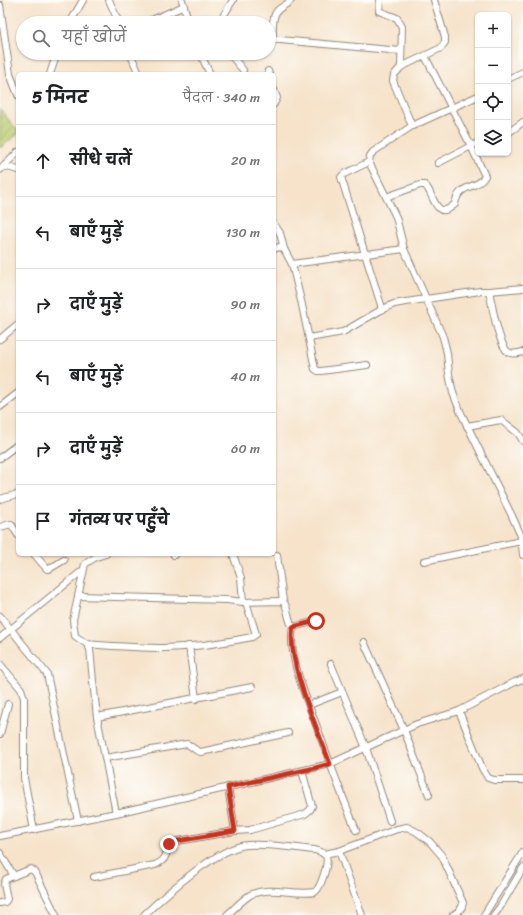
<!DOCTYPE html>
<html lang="hi">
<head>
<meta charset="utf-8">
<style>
	body { margin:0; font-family:Sriracha,"Playpen Sans Deva",sans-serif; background:#f2f2f2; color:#202124 }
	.controls { position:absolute; right:12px; top:12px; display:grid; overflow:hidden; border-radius:6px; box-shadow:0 1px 3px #0004 }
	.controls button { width:36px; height:36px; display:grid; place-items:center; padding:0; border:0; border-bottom:1px solid #e0e0e0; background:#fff; color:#202124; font:20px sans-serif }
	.stop { position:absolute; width:12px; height:12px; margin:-9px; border:3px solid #c8321e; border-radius:50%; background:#fff }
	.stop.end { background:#c8321e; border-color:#fff; box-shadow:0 1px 4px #0008 }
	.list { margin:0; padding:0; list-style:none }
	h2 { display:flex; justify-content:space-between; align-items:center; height:52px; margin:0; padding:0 16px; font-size:17px }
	h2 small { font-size:13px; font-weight:400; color:#757577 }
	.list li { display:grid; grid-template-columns:26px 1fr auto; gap:12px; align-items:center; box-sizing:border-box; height:72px; padding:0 16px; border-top:1px solid #e0e0e0 }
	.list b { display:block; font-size:15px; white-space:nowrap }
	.list em { font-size:13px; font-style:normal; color:#757577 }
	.icon { flex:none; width:22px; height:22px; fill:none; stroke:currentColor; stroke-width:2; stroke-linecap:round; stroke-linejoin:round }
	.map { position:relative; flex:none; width:523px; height:915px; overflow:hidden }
	.search { position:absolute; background:#fff; box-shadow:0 1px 3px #0004; left:16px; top:16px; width:260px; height:44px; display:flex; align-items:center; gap:10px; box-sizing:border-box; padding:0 14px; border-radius:22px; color:#757577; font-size:15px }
	.panel { position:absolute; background:#fff; box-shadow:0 1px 3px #0004; left:16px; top:72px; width:260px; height:484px; border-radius:6px }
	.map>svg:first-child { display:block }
	.garden { fill:url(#garden-furrows); stroke:#727a4c }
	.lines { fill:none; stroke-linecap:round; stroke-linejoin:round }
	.minor-casing { stroke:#90877a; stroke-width:8 }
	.minor { stroke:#fff; stroke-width:6 }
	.route { stroke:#c8321e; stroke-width:5 }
</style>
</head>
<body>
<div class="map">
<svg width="523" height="915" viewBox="0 0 523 915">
	<defs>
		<pattern id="garden-furrows" width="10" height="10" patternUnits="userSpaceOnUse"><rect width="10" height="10" fill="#b8ca6d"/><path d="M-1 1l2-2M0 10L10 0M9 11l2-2" fill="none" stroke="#96a45a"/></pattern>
	</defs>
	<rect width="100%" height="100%" fill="#fdfcf7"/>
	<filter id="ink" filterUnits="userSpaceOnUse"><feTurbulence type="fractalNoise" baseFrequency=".025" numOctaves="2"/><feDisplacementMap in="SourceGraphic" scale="8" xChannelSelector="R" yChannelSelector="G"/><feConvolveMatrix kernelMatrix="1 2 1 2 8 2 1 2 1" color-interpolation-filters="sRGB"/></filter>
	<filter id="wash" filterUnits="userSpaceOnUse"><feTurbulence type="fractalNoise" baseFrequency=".012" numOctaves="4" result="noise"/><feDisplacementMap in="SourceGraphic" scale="16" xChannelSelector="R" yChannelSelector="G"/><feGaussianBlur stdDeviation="0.9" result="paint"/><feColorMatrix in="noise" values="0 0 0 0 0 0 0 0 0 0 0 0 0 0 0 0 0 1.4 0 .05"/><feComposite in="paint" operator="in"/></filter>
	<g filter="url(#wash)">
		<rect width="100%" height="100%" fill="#f6e3ca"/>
		<path class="garden" d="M0,109L18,131V134L0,148Z"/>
	</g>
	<g filter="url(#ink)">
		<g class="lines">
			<defs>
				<g id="minor">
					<path d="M109,0L119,23"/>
					<path d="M182,0L189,23"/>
					<path d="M380,0L379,11L397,18L402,27L401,67L394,75L393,81L412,126L478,96"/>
					<path d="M0,5L10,74L18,95"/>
					<path d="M70,23L83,0"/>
					<path d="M145,23L184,6"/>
					<path d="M219,23L233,0"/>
					<path d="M269,39L401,51"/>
					<path d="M273,40C273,32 271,16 278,10C282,6 287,5 291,0"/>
					<path d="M130,53L139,74"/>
					<path d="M200,53L210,74"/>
					<path d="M229,53L243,70"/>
					<path d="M425,56L471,146L478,143"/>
					<path d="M401,67L441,48L445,42V37L434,0"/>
					<path d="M268,71L269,74"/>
					<path d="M50,74L57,53"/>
					<path d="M508,79L523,72"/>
					<path d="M274,90L277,98L274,104"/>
					<path d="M412,126L373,152L370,156L369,162L396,217L404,249L443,337L447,353L449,374L453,393L461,413L512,516L521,536L523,555"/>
					<path d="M508,133L523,122"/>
					<path d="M369,162L344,174L341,177L381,305V310L394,304L406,302L480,291H489C492,304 498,344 508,352C512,355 518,353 523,352"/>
					<path d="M4,166L18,170"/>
					<path d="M0,170L18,152"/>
					<path d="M386,197L420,185H425C434,193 435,223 455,204C459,182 478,190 485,176L471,146L438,163"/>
					<path d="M274,224L280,233L284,249"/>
					<path d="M274,249L279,247L284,249L292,264L404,249"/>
					<path d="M292,264L302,305L315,369L318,371H321L367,365"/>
					<path d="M489,291L523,288"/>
					<path d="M309,338L343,332L381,310"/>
					<path d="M0,339L18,324"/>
					<path d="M0,407L18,393"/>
					<path d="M467,426L501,420L518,433L523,441"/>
					<path d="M0,458L18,444"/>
					<path d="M0,499L18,494"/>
					<path d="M0,527L11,524L18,535"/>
					<path d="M34,554L47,569H49L64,560"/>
					<path d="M106,554L96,557L85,564L73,620L75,636L87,644L90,649L93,681L97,717L252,687"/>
					<path d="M174,554V555"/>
					<path d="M277,555L283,601"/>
					<path d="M424,561L521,541"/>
					<path d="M78,596L227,600L243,602L241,578L233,554"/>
					<path d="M243,602L283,601C289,608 287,619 293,627L316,621"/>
					<path d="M0,616L47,674L78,821"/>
					<path d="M293,627C287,656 307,699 317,727C329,761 342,796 356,830"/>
					<path d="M0,638L83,570"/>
					<path d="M364,642L404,730L429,795"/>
					<path d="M87,644C113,646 138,648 164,648C194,647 223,643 252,637L256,634L255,631L246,602"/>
					<path d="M189,646L196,699"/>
					<path d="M0,664L21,689L24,698V778L34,830"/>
					<path d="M331,664L366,748L390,821"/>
					<path d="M309,705L342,692"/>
					<path d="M459,711L482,768L488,778L494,780H523"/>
					<path d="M97,717L116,813"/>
					<path d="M0,734L8,704"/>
					<path d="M105,758L187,744C192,746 195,751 201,752L288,733"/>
					<path d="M228,787L235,831"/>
					<path d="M0,836L116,813L330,764L417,724L459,711L515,682L523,679"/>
					<path d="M339,851L362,915"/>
					<path d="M0,853L14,876"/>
					<path d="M324,854L339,851L397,829L407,827L417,832L430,842L442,856L463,903C462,910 458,912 453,915"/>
					<path d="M94,877L155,865C173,857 162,848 172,842L235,831L250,830L305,814L310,810L312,806L302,771"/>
					<path d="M0,903L5,902L7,899L4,884L6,879L31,869L35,872L56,915"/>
					<path d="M144,915C166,894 218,847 247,845C269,843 293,848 315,850C318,851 324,852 326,856C329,863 321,887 315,892C294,896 270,885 250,895C242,900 234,909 227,915"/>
					<path d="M484,915L523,852"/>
					<path d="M494,915L500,907L523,868"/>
				</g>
			</defs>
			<use href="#minor" class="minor-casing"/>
			<use href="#minor" class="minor"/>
		</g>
	</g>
	<g class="lines" filter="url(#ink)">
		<path class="route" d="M169,844L172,842L235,831L228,787L315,768L330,764C318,730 286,660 293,627L316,621"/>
	</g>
</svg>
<div class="controls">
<button>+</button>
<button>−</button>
<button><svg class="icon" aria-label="locate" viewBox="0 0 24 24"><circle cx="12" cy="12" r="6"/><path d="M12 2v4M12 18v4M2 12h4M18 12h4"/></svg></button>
<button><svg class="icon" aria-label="layers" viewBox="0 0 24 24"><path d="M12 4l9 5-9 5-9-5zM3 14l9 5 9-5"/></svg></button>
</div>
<div class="stop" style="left:316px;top:621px"></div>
<div class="stop end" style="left:169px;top:844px"></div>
<div class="search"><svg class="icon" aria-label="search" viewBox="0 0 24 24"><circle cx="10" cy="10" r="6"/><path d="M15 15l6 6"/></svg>यहाँ खोजें</div>
<section class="panel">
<h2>5 मिनट<small>पैदल · 340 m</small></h2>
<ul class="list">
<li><svg class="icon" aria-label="ahead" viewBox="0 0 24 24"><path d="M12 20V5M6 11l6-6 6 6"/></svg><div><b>सीधे चलें</b></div><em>20 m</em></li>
<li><svg class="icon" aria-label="left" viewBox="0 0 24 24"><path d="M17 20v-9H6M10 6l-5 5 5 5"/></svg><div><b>बाएँ मुड़ें</b></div><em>130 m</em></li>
<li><svg class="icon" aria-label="right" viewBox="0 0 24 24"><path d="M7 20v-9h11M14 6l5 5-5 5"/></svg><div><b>दाएँ मुड़ें</b></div><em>90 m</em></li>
<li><svg class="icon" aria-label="left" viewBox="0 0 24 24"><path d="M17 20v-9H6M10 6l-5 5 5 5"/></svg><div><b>बाएँ मुड़ें</b></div><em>40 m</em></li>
<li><svg class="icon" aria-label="right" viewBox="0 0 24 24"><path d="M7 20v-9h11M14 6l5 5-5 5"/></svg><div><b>दाएँ मुड़ें</b></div><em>60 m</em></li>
<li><svg class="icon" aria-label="arrive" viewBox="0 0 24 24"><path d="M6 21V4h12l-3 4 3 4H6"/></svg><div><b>गंतव्य पर पहुँचे</b></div></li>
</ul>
</section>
</div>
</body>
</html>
